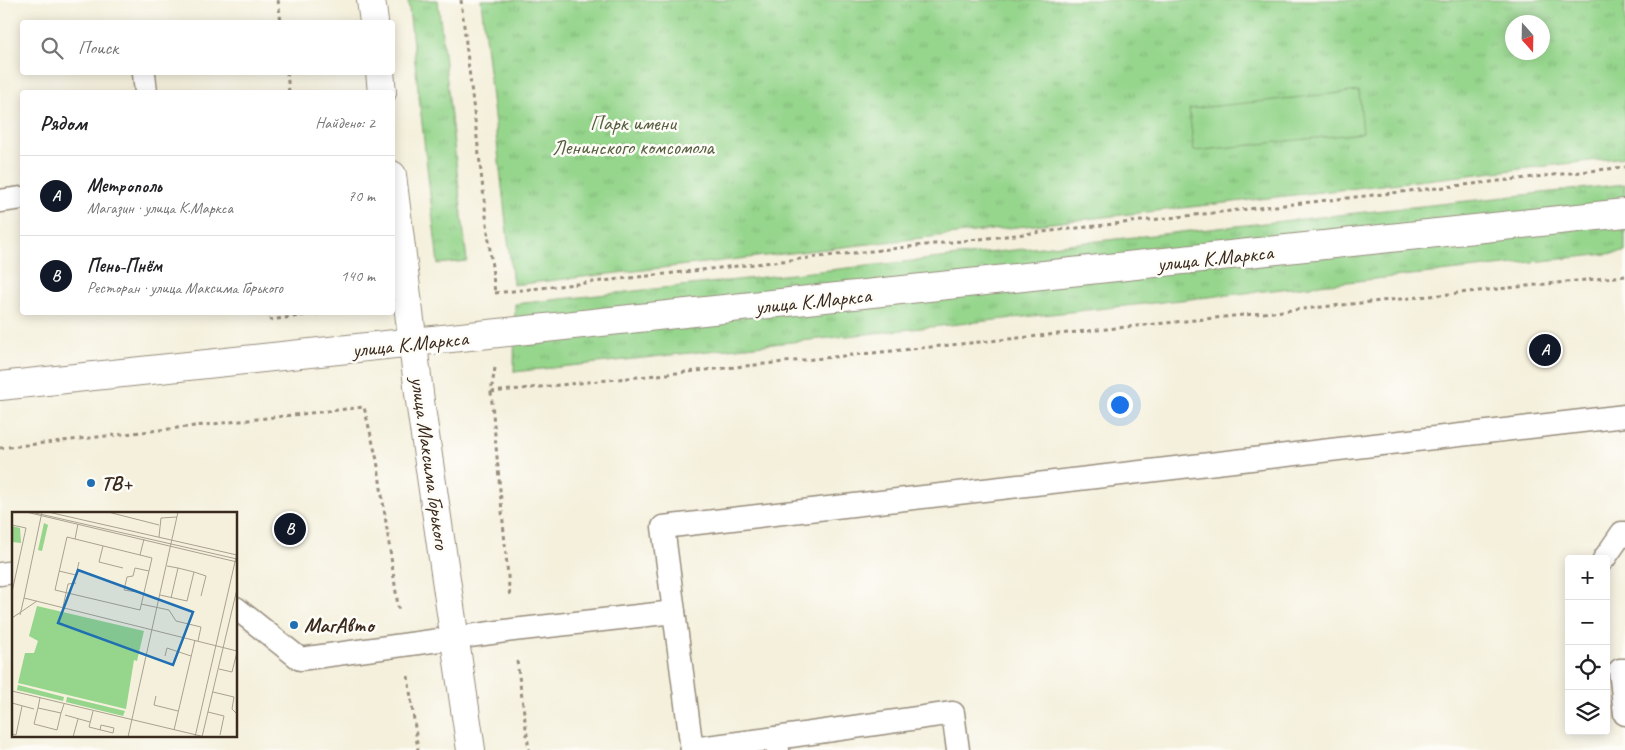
<!DOCTYPE html>
<html lang="ru">
<head>
<meta charset="utf-8">
<style>
	body { margin:0; font-family:Caveat,sans-serif; background:#f2f2f2; color:#202124 }
	.controls { position:absolute; right:15px; bottom:15px; display:grid; overflow:hidden; border-radius:5px; box-shadow:0 2px 12px #0003 }
	.controls button { width:45px; height:45px; display:grid; place-items:center; padding:0; border:0; border-bottom:1px solid #e0e0e0; background:#fff; color:#202124; font:25px sans-serif }
	.compass { position:absolute; left:1505px; top:15px; width:45px; height:45px; border-radius:50%; background:#fff; box-shadow:0 2px 12px #0003; rotate:160deg }
	.you { position:absolute; left:1119px; top:404px; width:18px; height:18px; margin:-12px; border:4px solid #fff; border-radius:50%; background:#1a73e8; box-shadow:0 0 0 8px #1a73e833 }
	.badge { display:grid; place-items:center; width:32px; height:32px; border-radius:50%; background:#111827; color:#fff; font-size:16px; font-weight:700 }
	.pin { position:absolute; translate:-50% -50%; border:2px solid #fff; box-shadow:0 1px 5px #0006 }
	.list { margin:0; padding:0; list-style:none }
	h2 { display:flex; justify-content:space-between; align-items:center; height:65px; margin:0; padding:0 20px; font-size:21px }
	h2 small { font-size:16px; font-weight:400; color:#757577 }
	.list li { display:grid; grid-template-columns:32px 1fr auto; gap:15px; align-items:center; box-sizing:border-box; height:80px; padding:0 20px; border-top:1px solid #e0e0e0 }
	.list b { display:block; font-size:19px; white-space:nowrap }
	.list p { margin:0; font-size:16px; white-space:nowrap; color:#757577 }
	.list em { font-size:16px; font-style:normal; color:#757577 }
	.icon { flex:none; width:28px; height:28px; fill:none; stroke:currentColor; stroke-width:2; stroke-linecap:round; stroke-linejoin:round }
	.map { position:relative; flex:none; width:1625px; height:750px; overflow:hidden }
	.search { position:absolute; background:#fff; box-shadow:0 2px 12px #0003; left:20px; top:20px; width:375px; height:55px; display:flex; align-items:center; gap:12px; box-sizing:border-box; padding:0 18px; border-radius:5px; color:#757577; font-size:19px }
	.panel { position:absolute; background:#fff; box-shadow:0 2px 12px #0003; left:20px; top:90px; width:375px; height:225px; border-radius:5px }
	.map>svg:first-child { display:block }
	.grass { fill:url(#grass-tufts); stroke:#688055; fill-rule:evenodd }
	.pitch { fill:#95d58c; stroke:#688055 }
	.lines { fill:none; stroke-linecap:round; stroke-linejoin:round }
	.service-casing { stroke:#988d7d; stroke-width:25 }
	.minor-casing { stroke:#988d7d; stroke-width:30 }
	.tertiary-casing { stroke:#988d7d; stroke-width:30 }
	.path { stroke:#988d7d; stroke-width:3; stroke-dasharray:4 4; stroke-linecap:butt }
	.service { stroke:#fff; stroke-width:22 }
	.minor { stroke:#fff; stroke-width:28 }
	.tertiary { stroke:#fff; stroke-width:28 }
	.poi-dot { fill:#1f6fb2; stroke:#fdfcf7; stroke-width:2 }
	.labels { text-anchor:middle; dominant-baseline:central; stroke-width:5; stroke-linejoin:round; paint-order:stroke }
	.park-label { font-size:21px; fill:#565d3f; stroke:#fdfcf7 }
	.street-label { font-size:21px; fill:#3b2a1e; stroke:#fdfcf7 }
	.poi-label { font-size:21px; font-weight:bold; fill:#3b2a1e; stroke:#fdfcf7; text-anchor:start }
	.inset-road { fill:none; stroke:#aaa190; stroke-width:1 }
	.view { fill:#1f6fb2; fill-opacity:0.15; stroke:#1f6fb2; stroke-width:2.5 }
	.inset-edge { fill:none; stroke:#3b2a1e; stroke-width:2.5 }
</style>
</head>
<body>
<div class="map">
<svg width="1625" height="750" viewBox="0 0 1625 750">
	<defs>
		<pattern id="grass-tufts" width="24" height="20" patternUnits="userSpaceOnUse" patternTransform="scale(1.25)"><rect width="24" height="20" fill="#95d58c"/><path d="M3 7l-1-3M5 7V3M7 7l1-3M15 17l-1-3M17 17v-4M19 17l1-3" fill="none" stroke="#81b778"/></pattern>
	</defs>
	<rect width="100%" height="100%" fill="#fdfcf7"/>
	<filter id="ink" filterUnits="userSpaceOnUse"><feTurbulence type="fractalNoise" baseFrequency=".02" numOctaves="2"/><feDisplacementMap in="SourceGraphic" scale="10" xChannelSelector="R" yChannelSelector="G"/><feConvolveMatrix kernelMatrix="1 2 1 2 8 2 1 2 1" color-interpolation-filters="sRGB"/></filter>
	<filter id="wash" filterUnits="userSpaceOnUse"><feTurbulence type="fractalNoise" baseFrequency=".0096" numOctaves="4" result="noise"/><feDisplacementMap in="SourceGraphic" scale="20" xChannelSelector="R" yChannelSelector="G"/><feGaussianBlur stdDeviation="1.12" result="paint"/><feColorMatrix in="noise" values="0 0 0 0 0 0 0 0 0 0 0 0 0 0 0 0 0 1.4 0 .05"/><feComposite in="paint" operator="in"/></filter>
	<g filter="url(#wash)">
		<rect width="100%" height="100%" fill="#f4f0dc"/>
		<g class="grass">
			<path d="M408,0H438L467,261L438,264Z"/>
			<path d="M481,0H1625V157L513,285ZM1512,22H1542V52H1512Z"/>
			<path d="M1625,184V252L514,372L515,304Z"/>
		</g>
		<path class="pitch" d="M1359,91L1363,133L1194,151L1189,109Z"/>
	</g>
	<g filter="url(#ink)">
		<g class="lines">
			<defs>
				<g id="service">
					<path d="M144,74L146,92"/>
					<path d="M0,201L22,198"/>
					<path d="M1604,559L1622,533H1625"/>
					<path d="M0,574L14,572"/>
					<path d="M236,608L300,659L513,630L674,612"/>
					<path d="M1625,670H1620L1625,714"/>
					<path d="M776,738L953,713L958,750"/>
					<path d="M692,749L776,738L778,750"/>
					<path d="M692,750L663,527L1625,416"/>
				</g>
				<path id="minor" d="M0,386L1625,213"/>
				<g id="tertiary">
					<path d="M371,0L374,22"/>
					<path d="M380,72L382,92"/>
					<path d="M392,175L420,401L471,750"/>
				</g>
			</defs>
			<use href="#service" class="service-casing"/>
			<use href="#minor" class="minor-casing"/>
			<use href="#tertiary" class="tertiary-casing"/>
			<g class="path">
				<path d="M278,0L281,22"/>
				<path d="M461,0L495,293"/>
				<path d="M287,72L289,92"/>
				<path d="M495,293L1625,167"/>
				<path d="M316,314L330,312"/>
				<path d="M269,320L315,314"/>
				<path d="M495,368L491,392L510,598"/>
				<path d="M491,392L1625,276"/>
				<path d="M0,448L364,407L377,460L399,613"/>
				<path d="M517,661L529,750"/>
				<path d="M408,676L418,750"/>
			</g>
			<use href="#service" class="service"/>
			<use href="#minor" class="minor"/>
			<use href="#tertiary" class="tertiary"/>
		</g>
	</g>
	<g class="poi-dot">
		<circle cx="91" cy="483" r="5"/>
		<circle cx="294" cy="625" r="5"/>
	</g>
	<g class="labels">
		<g class="park-label">
			<text x="633" y="123">Парк имени<tspan x="633" dy="24">Ленинского комсомола</tspan></text>
		</g>
		<g class="street-label">
			<text transform="translate(1215 258) rotate(-6)">улица К.Маркса</text>
			<text transform="translate(813 301) rotate(-6)">улица К.Маркса</text>
			<text transform="translate(410 344) rotate(-6)">улица К.Маркса</text>
			<text transform="translate(430 463) rotate(82)">улица Максима Горького</text>
		</g>
		<g class="poi-label">
			<text x="101" y="483">ТВ+</text>
			<text x="304" y="625">МагАвто</text>
		</g>
	</g>
	<g transform="translate(12 512)">
		<rect width="225" height="225" fill="#f4f0dc"/>
		<path d="M32,11L36,13L30,39L26,38ZM0,14L8,16L9,31L0,30ZM25,94L132,119L125,149L122,148L114,197L6,171L13,141H22L26,129L17,124ZM6,173L52,185L51,189L5,178ZM55,185L113,199L111,204L54,190Z" fill="#95d58c"/>
		<path class="inset-road" d="M14,0L225,50M19,0L225,47M36,0L225,43M96,0L147,13M0,13L14,16L0,80M147,25L149,6L165,5M63,27L66,12M91,34L87,50L111,56M128,43L55,25L43,78L128,98L140,46L128,43L132,27M155,54L166,56L159,86M166,56L182,60M47,59L64,63L67,50M125,80L112,78L115,65L121,64L123,56L137,59M148,83L175,89L182,60L194,64L189,84M12,86L30,0M129,92L157,98L164,109L189,115L186,129M51,95L56,72L64,71M8,103L12,86L225,139M0,106L25,89M153,144L155,136L179,144M207,157L220,160L225,140M0,179L193,225M201,180L222,185L220,197L225,202M144,184L142,193L166,199M28,186L26,196L49,201L52,192M0,191L22,197M26,196L22,212L45,218L49,201M81,199L77,215L101,221L102,216L89,213L88,218M196,200L212,204L208,223M53,203L78,210M162,218L183,128M0,222L4,223L10,194M61,225L66,207M116,225L166,0M183,225L225,41M190,225L225,77"/>
		<path class="view" d="M66,58L181,100L161,153L46,111Z"/>
		<rect width="225" height="225" class="inset-edge"/>
	</g>
</svg>
<div class="controls">
<button>+</button>
<button>−</button>
<button><svg class="icon" aria-label="locate" viewBox="0 0 24 24"><circle cx="12" cy="12" r="6"/><path d="M12 2v4M12 18v4M2 12h4M18 12h4"/></svg></button>
<button><svg class="icon" aria-label="layers" viewBox="0 0 24 24"><path d="M12 4l9 5-9 5-9-5zM3 14l9 5 9-5"/></svg></button>
</div>
<svg class="compass" viewBox="-18 -18 36 36"><path d="M0-13l5 13h-10z" fill="#e53935"/><path d="M0 13l5-13h-10z" fill="#757577"/></svg>
<div class="you"></div>
<div class="pin badge" style="left:1545px;top:350px">A</div>
<div class="pin badge" style="left:290px;top:529px">B</div>
<div class="search"><svg class="icon" aria-label="search" viewBox="0 0 24 24"><circle cx="10" cy="10" r="6"/><path d="M15 15l6 6"/></svg>Поиск</div>
<section class="panel">
<h2>Рядом<small>Найдено: 2</small></h2>
<ul class="list">
<li><span class="badge">A</span><div><b>Метрополь</b><p>Магазин · улица К.Маркса</p></div><em>70 m</em></li>
<li><span class="badge">B</span><div><b>Пень-Пнём</b><p>Ресторан · улица Максима Горького</p></div><em>140 m</em></li>
</ul>
</section>
</div>
</body>
</html>
